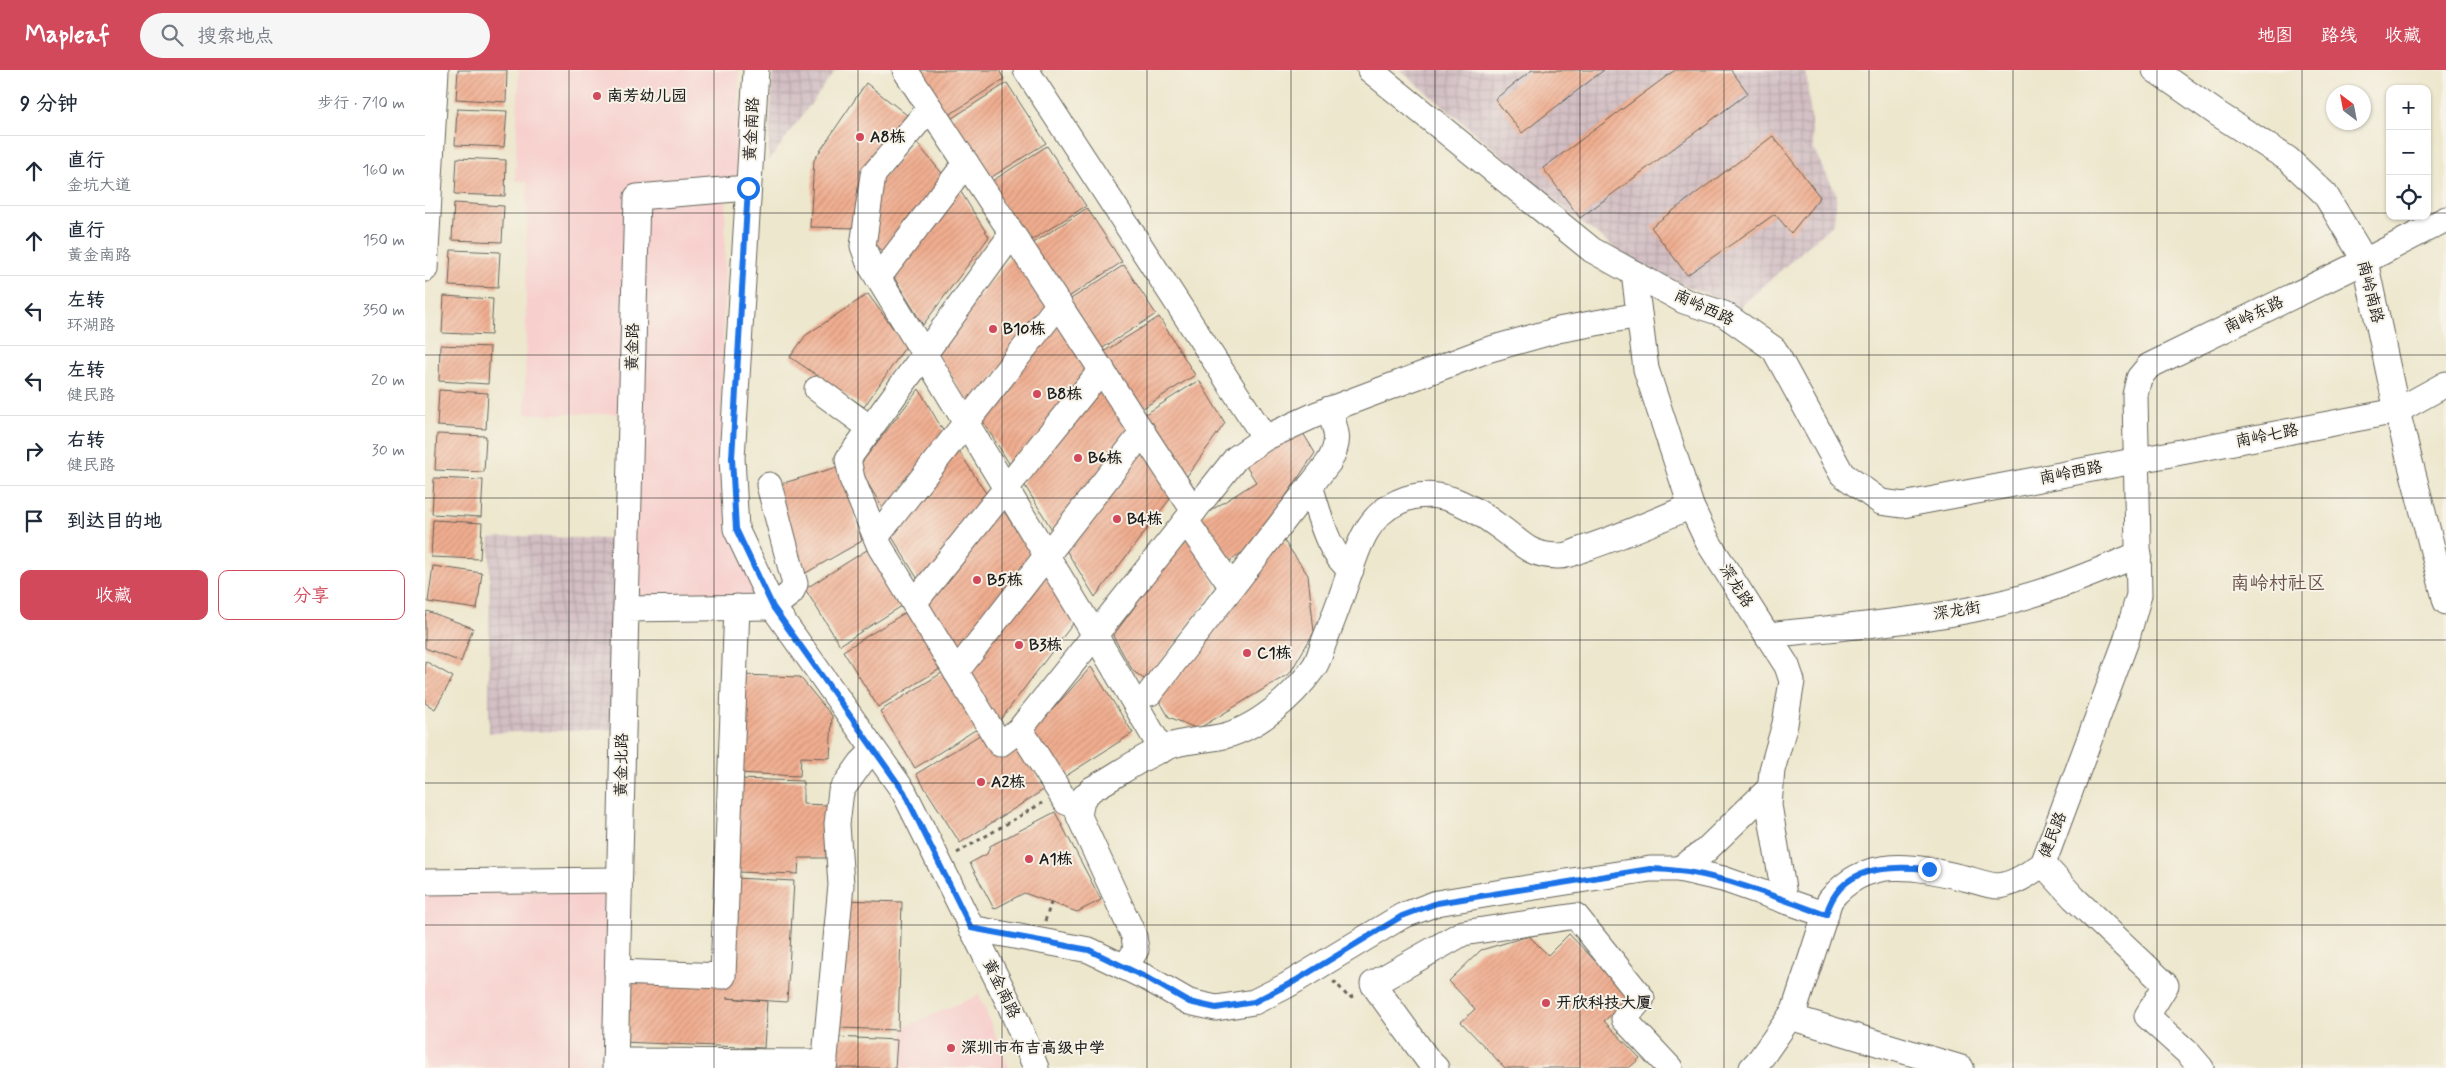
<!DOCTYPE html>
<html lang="zh">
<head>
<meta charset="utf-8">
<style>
	body { margin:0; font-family:Mynerve,"LXGW WenKai TC",sans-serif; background:#f6f6f7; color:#1f2937 }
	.controls { position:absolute; right:15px; top:15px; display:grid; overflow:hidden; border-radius:10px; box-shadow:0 1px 4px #0004 }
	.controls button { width:45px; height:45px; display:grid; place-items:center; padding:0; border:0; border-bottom:1px solid #e0e1e3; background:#fff; color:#1f2937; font:25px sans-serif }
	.compass { position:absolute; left:1901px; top:15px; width:45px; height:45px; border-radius:50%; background:#fff; box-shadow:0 1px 4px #0004; rotate:328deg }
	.stop { position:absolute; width:15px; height:15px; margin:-11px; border:4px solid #1a73e8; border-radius:50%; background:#fff }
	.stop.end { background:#1a73e8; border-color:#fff; box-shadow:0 1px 5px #0008 }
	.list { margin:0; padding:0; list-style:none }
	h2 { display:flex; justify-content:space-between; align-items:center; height:65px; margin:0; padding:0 20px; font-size:21px }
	h2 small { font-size:16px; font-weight:400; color:#747a83 }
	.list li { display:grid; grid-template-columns:32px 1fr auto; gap:15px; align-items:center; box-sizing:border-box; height:70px; padding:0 20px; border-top:1px solid #e0e1e3 }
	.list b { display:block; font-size:19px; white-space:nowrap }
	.list p { margin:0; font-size:16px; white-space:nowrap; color:#747a83 }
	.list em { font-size:16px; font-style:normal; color:#747a83 }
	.actions { display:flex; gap:10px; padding:15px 20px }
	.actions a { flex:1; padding:11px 0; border:1px solid #d1495b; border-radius:10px; text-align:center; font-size:18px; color:#d1495b }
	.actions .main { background:#d1495b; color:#fff }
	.icon { flex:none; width:28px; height:28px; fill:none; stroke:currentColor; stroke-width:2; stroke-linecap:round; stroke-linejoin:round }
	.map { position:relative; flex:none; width:2021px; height:998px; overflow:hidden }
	header { display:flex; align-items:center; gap:30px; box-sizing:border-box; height:70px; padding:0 25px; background:#d1495b; color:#fff }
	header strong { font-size:24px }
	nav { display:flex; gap:28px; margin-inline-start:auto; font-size:18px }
	.search { width:350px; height:45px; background:#f6f6f7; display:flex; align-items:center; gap:12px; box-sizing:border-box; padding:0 18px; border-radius:28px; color:#747a83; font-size:19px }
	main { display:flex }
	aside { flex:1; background:#fff }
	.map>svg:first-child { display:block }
	.built { fill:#f7d0cd }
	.industrial { fill:url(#industrial-grid) }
	.building { fill:url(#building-hatch) }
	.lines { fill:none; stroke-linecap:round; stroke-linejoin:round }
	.minor-casing { stroke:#65635a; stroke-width:27 }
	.path { stroke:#65635a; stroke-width:3; stroke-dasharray:4 4; stroke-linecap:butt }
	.minor { stroke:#fff; stroke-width:25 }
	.route { stroke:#1a73e8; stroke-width:6 }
	.grid { fill:none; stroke:#1c1c1c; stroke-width:1; stroke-opacity:0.55 }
	.poi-dot { fill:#d1495b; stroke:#f7f3e8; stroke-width:2 }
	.labels { text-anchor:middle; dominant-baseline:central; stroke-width:4; stroke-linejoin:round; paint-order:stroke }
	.poi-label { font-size:16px; font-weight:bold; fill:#1c1c1c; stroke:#f7f3e8; text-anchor:start }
	.street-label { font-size:16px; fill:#1c1c1c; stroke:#f7f3e8 }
	.quarter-label { font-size:19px; fill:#664f44; stroke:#f7f3e8 }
</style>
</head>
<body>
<header>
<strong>Mapleaf</strong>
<div class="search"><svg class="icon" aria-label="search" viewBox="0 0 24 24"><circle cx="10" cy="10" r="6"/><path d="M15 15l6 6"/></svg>搜索地点</div>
<nav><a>地图</a><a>路线</a><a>收藏</a></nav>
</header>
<main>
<aside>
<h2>9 分钟<small>步行 · 710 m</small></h2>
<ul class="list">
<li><svg class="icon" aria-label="ahead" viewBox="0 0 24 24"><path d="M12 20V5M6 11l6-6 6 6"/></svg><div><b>直行</b><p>金坑大道</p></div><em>160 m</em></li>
<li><svg class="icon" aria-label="ahead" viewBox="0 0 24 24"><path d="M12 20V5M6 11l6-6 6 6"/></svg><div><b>直行</b><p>黄金南路</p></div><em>150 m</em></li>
<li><svg class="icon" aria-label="left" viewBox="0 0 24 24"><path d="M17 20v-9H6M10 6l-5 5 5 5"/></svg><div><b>左转</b><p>环湖路</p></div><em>350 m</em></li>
<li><svg class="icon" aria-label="left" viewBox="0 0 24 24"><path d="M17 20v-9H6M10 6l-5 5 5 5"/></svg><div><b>左转</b><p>健民路</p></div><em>20 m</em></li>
<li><svg class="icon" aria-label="right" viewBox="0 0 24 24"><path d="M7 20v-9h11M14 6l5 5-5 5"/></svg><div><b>右转</b><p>健民路</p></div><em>30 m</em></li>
<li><svg class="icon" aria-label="arrive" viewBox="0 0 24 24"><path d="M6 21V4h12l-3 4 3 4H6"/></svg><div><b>到达目的地</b></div></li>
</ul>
<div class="actions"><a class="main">收藏</a><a>分享</a></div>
</aside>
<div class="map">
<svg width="2021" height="998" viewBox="0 0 2021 998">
	<defs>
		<pattern id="industrial-grid" width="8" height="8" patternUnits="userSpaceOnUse" patternTransform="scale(1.25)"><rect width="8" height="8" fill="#d2bec3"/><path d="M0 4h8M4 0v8" fill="none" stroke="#b4a3a7"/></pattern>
		<pattern id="building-hatch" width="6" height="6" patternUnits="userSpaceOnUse" patternTransform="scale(1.25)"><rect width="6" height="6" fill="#f0ad8f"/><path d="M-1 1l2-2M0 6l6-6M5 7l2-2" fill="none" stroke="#cd947b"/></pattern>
	</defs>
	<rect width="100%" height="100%" fill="#f7f3e8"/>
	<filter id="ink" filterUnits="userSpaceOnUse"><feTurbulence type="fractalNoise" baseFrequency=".02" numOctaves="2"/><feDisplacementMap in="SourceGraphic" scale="10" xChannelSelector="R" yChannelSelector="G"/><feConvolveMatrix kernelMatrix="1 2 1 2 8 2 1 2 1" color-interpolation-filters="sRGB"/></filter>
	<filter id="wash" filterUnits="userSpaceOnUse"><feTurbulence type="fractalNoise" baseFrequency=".0096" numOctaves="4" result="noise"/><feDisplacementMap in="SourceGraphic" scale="20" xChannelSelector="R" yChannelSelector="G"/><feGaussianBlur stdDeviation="1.12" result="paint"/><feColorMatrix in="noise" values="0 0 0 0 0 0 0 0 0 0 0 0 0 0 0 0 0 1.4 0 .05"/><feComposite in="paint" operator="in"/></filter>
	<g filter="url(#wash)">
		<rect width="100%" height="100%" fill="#ede7cd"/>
		<g class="built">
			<path d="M94,0H314L313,110L301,111L297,342L332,528H209L213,344H100L102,112L90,111Z"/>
			<path d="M186,821L179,998H0V823Z"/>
			<path d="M554,925L584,998H476L479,957Z"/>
		</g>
		<g class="industrial">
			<path d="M348,0H411L343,92Z"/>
			<path d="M975,0H1381L1389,80L1412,125L1409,153L1315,237L1256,214L1199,185L1147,145Z"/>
			<path d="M95,466L210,470L202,659L64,663L65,468Z"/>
		</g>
		<g id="blocks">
			<g class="building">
				<path d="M33,0H82L81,32L31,29Z"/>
				<path d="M492,0H574L579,9L521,47Z"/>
				<path d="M1107,0H1179L1097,63L1070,29Z"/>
				<path d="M1250,0H1306L1323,23L1155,148L1118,98Z"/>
				<path d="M441,13L482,45L440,101L434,158L385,157L389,90Z"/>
				<path d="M582,13L621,73L562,110L524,50Z"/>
				<path d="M32,39L82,41L79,77L30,75Z"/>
				<path d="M1348,66L1395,127L1366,163L1350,144L1262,205L1226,157Z"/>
				<path d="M490,71L521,108L463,185L445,172L452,114Z"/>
				<path d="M622,76L661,136L602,173L564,113Z"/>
				<path d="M32,88L81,90L80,126L30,124Z"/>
				<path d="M531,114L564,167L498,255L465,201Z"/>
				<path d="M29,133L79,136L77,172L27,170Z"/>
				<path d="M662,138L697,192L639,230L604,176Z"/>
				<path d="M26,180L75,182L73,218L24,216Z"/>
				<path d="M590,182L624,235L546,337L511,282Z"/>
				<path d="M699,195L731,244L673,281L641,232Z"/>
				<path d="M443,224L481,276L439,337L365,287L381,265Z"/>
				<path d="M19,226L68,229L66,265L17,263Z"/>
				<path d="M634,247L668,300L590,403L556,348Z"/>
				<path d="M734,247L770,305L712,342L675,284Z"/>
				<path d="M15,275L65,277L63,314L14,311Z"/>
				<path d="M774,310L800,353L757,413L716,347Z"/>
				<path d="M675,311L709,364L631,466L597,411Z"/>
				<path d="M494,319L520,364L460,442L433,397Z"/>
				<path d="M14,320L63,323L61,359L12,356Z"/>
				<path d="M875,358L890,383L827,476L802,493L774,448L831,412L819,393Z"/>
				<path d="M12,364L61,366L59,402L10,400Z"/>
				<path d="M714,371L748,425L670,527L636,472Z"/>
				<path d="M530,375L564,428L497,516L464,462Z"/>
				<path d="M416,396L437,471L377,505L352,415Z"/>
				<path d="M9,408L58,410L56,447L7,444Z"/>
				<path d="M574,433L608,487L530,589L495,534Z"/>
				<path d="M8,450L57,453L55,489L6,487Z"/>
				<path d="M855,465L883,505L889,562L865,603L773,659L744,647L732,627Z"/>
				<path d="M760,468L774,479L791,518L722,611L708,601L688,566Z"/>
				<path d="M445,478L480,534L415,575L380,519Z"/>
				<path d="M8,496L57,503L52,539L3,532Z"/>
				<path d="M617,497L650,551L573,653L538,598Z"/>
				<path d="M2,541L48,558L36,592L0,578V547Z"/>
				<path d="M483,541L518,597L453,637L418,581Z"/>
				<path d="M0,591L28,607L10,639L0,633Z"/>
				<path d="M666,597L708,663L636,709L606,663Z"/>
				<path d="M520,601L555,657L490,698L455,641Z"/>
				<path d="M317,605L375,607L407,646L405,688L376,687L375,706L312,703Z"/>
				<path d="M558,663L592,673L620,719L535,773L491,704Z"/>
				<path d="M313,709L378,711V734L402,735L401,788H374L373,804L311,802Z"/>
				<path d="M630,742L676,830L652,842L599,823L569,839L545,793L562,784L565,776Z"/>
				<path d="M310,808L369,811L362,932L301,928L342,931L339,978L196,972L199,907L303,912Z"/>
				<path d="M418,830L477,832L473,960L414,958Z"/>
				<path d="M1144,864L1205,927L1179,951L1215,988L1204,998H1080L1036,952L1050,939L1024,911L1056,880L1104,866L1123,885Z"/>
				<path d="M411,967L472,970L470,998H409Z"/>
			</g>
		</g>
	</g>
	<g filter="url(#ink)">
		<use href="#blocks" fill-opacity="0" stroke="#65635a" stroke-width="1"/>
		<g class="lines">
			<defs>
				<g id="minor">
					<path d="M331,0L307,388L311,459L348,537L479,722L585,935L611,998"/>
					<path d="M480,0L769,441"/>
					<path d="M601,0L840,368"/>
					<path d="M945,0L1167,180L1259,231L1299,244L1349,279L1417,404L1456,432L1478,435L1972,341L2021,314"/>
					<path d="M1730,0L1793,44L1863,89L1900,124L1940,191L1972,341L2021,532"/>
					<path d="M505,38L448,105L438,176L444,193L670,565L737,680"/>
					<path d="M587,164L423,389L427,409L455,477L575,674L595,659L811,388L840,368L890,345L1062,280L1133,260L1214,245"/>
					<path d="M0,199L11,0"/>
					<path d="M1209,203L1221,299L1266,436L1283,472L1362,596L1367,611L1360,654L1347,700L1344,735L1360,831"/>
					<path d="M453,208L541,93"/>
					<path d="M392,319L445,358"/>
					<path d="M344,415L370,514L366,523L348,537"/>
					<path d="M885,416C895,445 901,481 926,500"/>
					<path d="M761,451L807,517"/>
					<path d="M451,467L634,234"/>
					<path d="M489,533L677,299"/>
					<path d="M201,539L212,127L323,118"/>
					<path d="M1342,565C1417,557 1494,552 1568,535C1618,524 1667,504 1714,484"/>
					<path d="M531,602L718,362"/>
					<path d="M725,623L904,392C916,370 912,363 904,339"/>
					<path d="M595,659L641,732L654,737"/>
					<path d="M1618,794L1649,828L1741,915L1722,946L1764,984L1776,998"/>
					<path d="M1254,799L1279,782L1346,717"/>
					<path d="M0,812L194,810"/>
					<path d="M546,858L664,880L724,909L764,932L791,938L829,932L861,916L977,846L1012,833L1077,822L1225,799H1254L1298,809L1401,845"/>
					<path d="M700,897L711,880L709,866L654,746L657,729L667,719C693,705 720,684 748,675C764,670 779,670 794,667C831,660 868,627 889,597C894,590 896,580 899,572C907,552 915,531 922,510C932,480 941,446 973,432C1011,414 1045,435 1076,458C1097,473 1103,485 1132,486C1140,487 1150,482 1158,479C1195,467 1231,451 1266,436"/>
					<path d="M192,902L298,906L312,537"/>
					<path d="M1365,947L1536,998"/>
					<path d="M190,991L400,992"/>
					<path d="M190,998L201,539L348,537"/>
					<path d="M399,998L416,815L412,754L416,721L436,693L449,680"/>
					<path d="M1011,998L1003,990L948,914L1038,863L1151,846L1217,928L1199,949L1245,998"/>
					<path d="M1327,998L1336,988L1369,941L1405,830C1441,785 1490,796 1539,808C1549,810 1563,816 1573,816C1590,814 1605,803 1618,794L1701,571L1714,525L1710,325L1714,308L1724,296L1940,191L2021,149"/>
				</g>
			</defs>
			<use href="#minor" class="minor-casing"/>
			<g class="path">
				<path d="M532,783L617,733"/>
				<path d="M620,851L626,833"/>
				<path d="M908,913L910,912L924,928L930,925"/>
			</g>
			<use href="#minor" class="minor"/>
		</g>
	</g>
	<g class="lines" filter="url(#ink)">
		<path class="route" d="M323,118L307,388L311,459L348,537L479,722L546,858L664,880L724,909L764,932L791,938L829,932L870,911L977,846L1012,833L1225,799C1286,799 1344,825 1401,845C1415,795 1461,796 1504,799"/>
	</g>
	<path class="grid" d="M144,0V998M289,0V998M433,0V998M577,0V998M722,0V998M866,0V998M1010,0V998M1155,0V998M1299,0V998M1444,0V998M1588,0V998M1732,0V998M1877,0V998M0,143H1965M2002,143H2021M0,285H2021M0,428H2021M0,570H2021M0,713H2021M0,855H2021"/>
	<g class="poi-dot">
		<circle cx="172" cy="26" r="5"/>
		<circle cx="435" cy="67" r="5"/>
		<circle cx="568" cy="259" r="5"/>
		<circle cx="612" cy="324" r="5"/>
		<circle cx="653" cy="388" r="5"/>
		<circle cx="692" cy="449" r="5"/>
		<circle cx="552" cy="510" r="5"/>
		<circle cx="594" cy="575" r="5"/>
		<circle cx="822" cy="583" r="5"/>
		<circle cx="556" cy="712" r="5"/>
		<circle cx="604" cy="789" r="5"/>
		<circle cx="1121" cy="933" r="5"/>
		<circle cx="526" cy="978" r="5"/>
	</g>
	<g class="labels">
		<g class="poi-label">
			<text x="182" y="26">南芳幼儿园</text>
			<text x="445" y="67">A8栋</text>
			<text x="578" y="259">B10栋</text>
			<text x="622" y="324">B8栋</text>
			<text x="663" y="388">B6栋</text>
			<text x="702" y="449">B4栋</text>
			<text x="562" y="510">B5栋</text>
			<text x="604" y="575">B3栋</text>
			<text x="832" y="583">C1栋</text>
			<text x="566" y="712">A2栋</text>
			<text x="614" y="789">A1栋</text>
			<text x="1131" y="933">开欣科技大厦</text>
			<text x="536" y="978">深圳市布吉高级中学</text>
		</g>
		<g class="street-label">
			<text transform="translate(327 59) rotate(-87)">黄金南路</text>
			<text transform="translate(1945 222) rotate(76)">南岭南路</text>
			<text transform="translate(1279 238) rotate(25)">南岭西路</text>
			<text transform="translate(1829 245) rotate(-26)">南岭东路</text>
			<text transform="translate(208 277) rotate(-89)">黄金路</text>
			<text transform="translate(1842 366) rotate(-11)">南岭七路</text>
			<text transform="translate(1646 403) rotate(-11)">南岭西路</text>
			<text transform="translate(1311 516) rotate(57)">深龙路</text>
			<text transform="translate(1532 541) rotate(-9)">深龙街</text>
			<text transform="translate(197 695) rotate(-89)">黄金北路</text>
			<text transform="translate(1628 765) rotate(-68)">健民路</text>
			<text transform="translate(576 919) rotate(64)">黄金南路</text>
		</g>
		<g class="quarter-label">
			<text x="1853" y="513">南岭村社区</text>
		</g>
	</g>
</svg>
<div class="controls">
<button>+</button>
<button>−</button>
<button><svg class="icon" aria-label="locate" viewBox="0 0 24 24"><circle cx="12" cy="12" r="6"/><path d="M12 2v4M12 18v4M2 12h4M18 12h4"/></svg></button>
</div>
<svg class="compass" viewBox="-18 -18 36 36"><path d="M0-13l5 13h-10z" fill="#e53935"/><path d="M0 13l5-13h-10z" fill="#747a83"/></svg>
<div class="stop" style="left:323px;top:118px"></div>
<div class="stop end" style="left:1504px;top:799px"></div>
</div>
</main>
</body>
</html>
